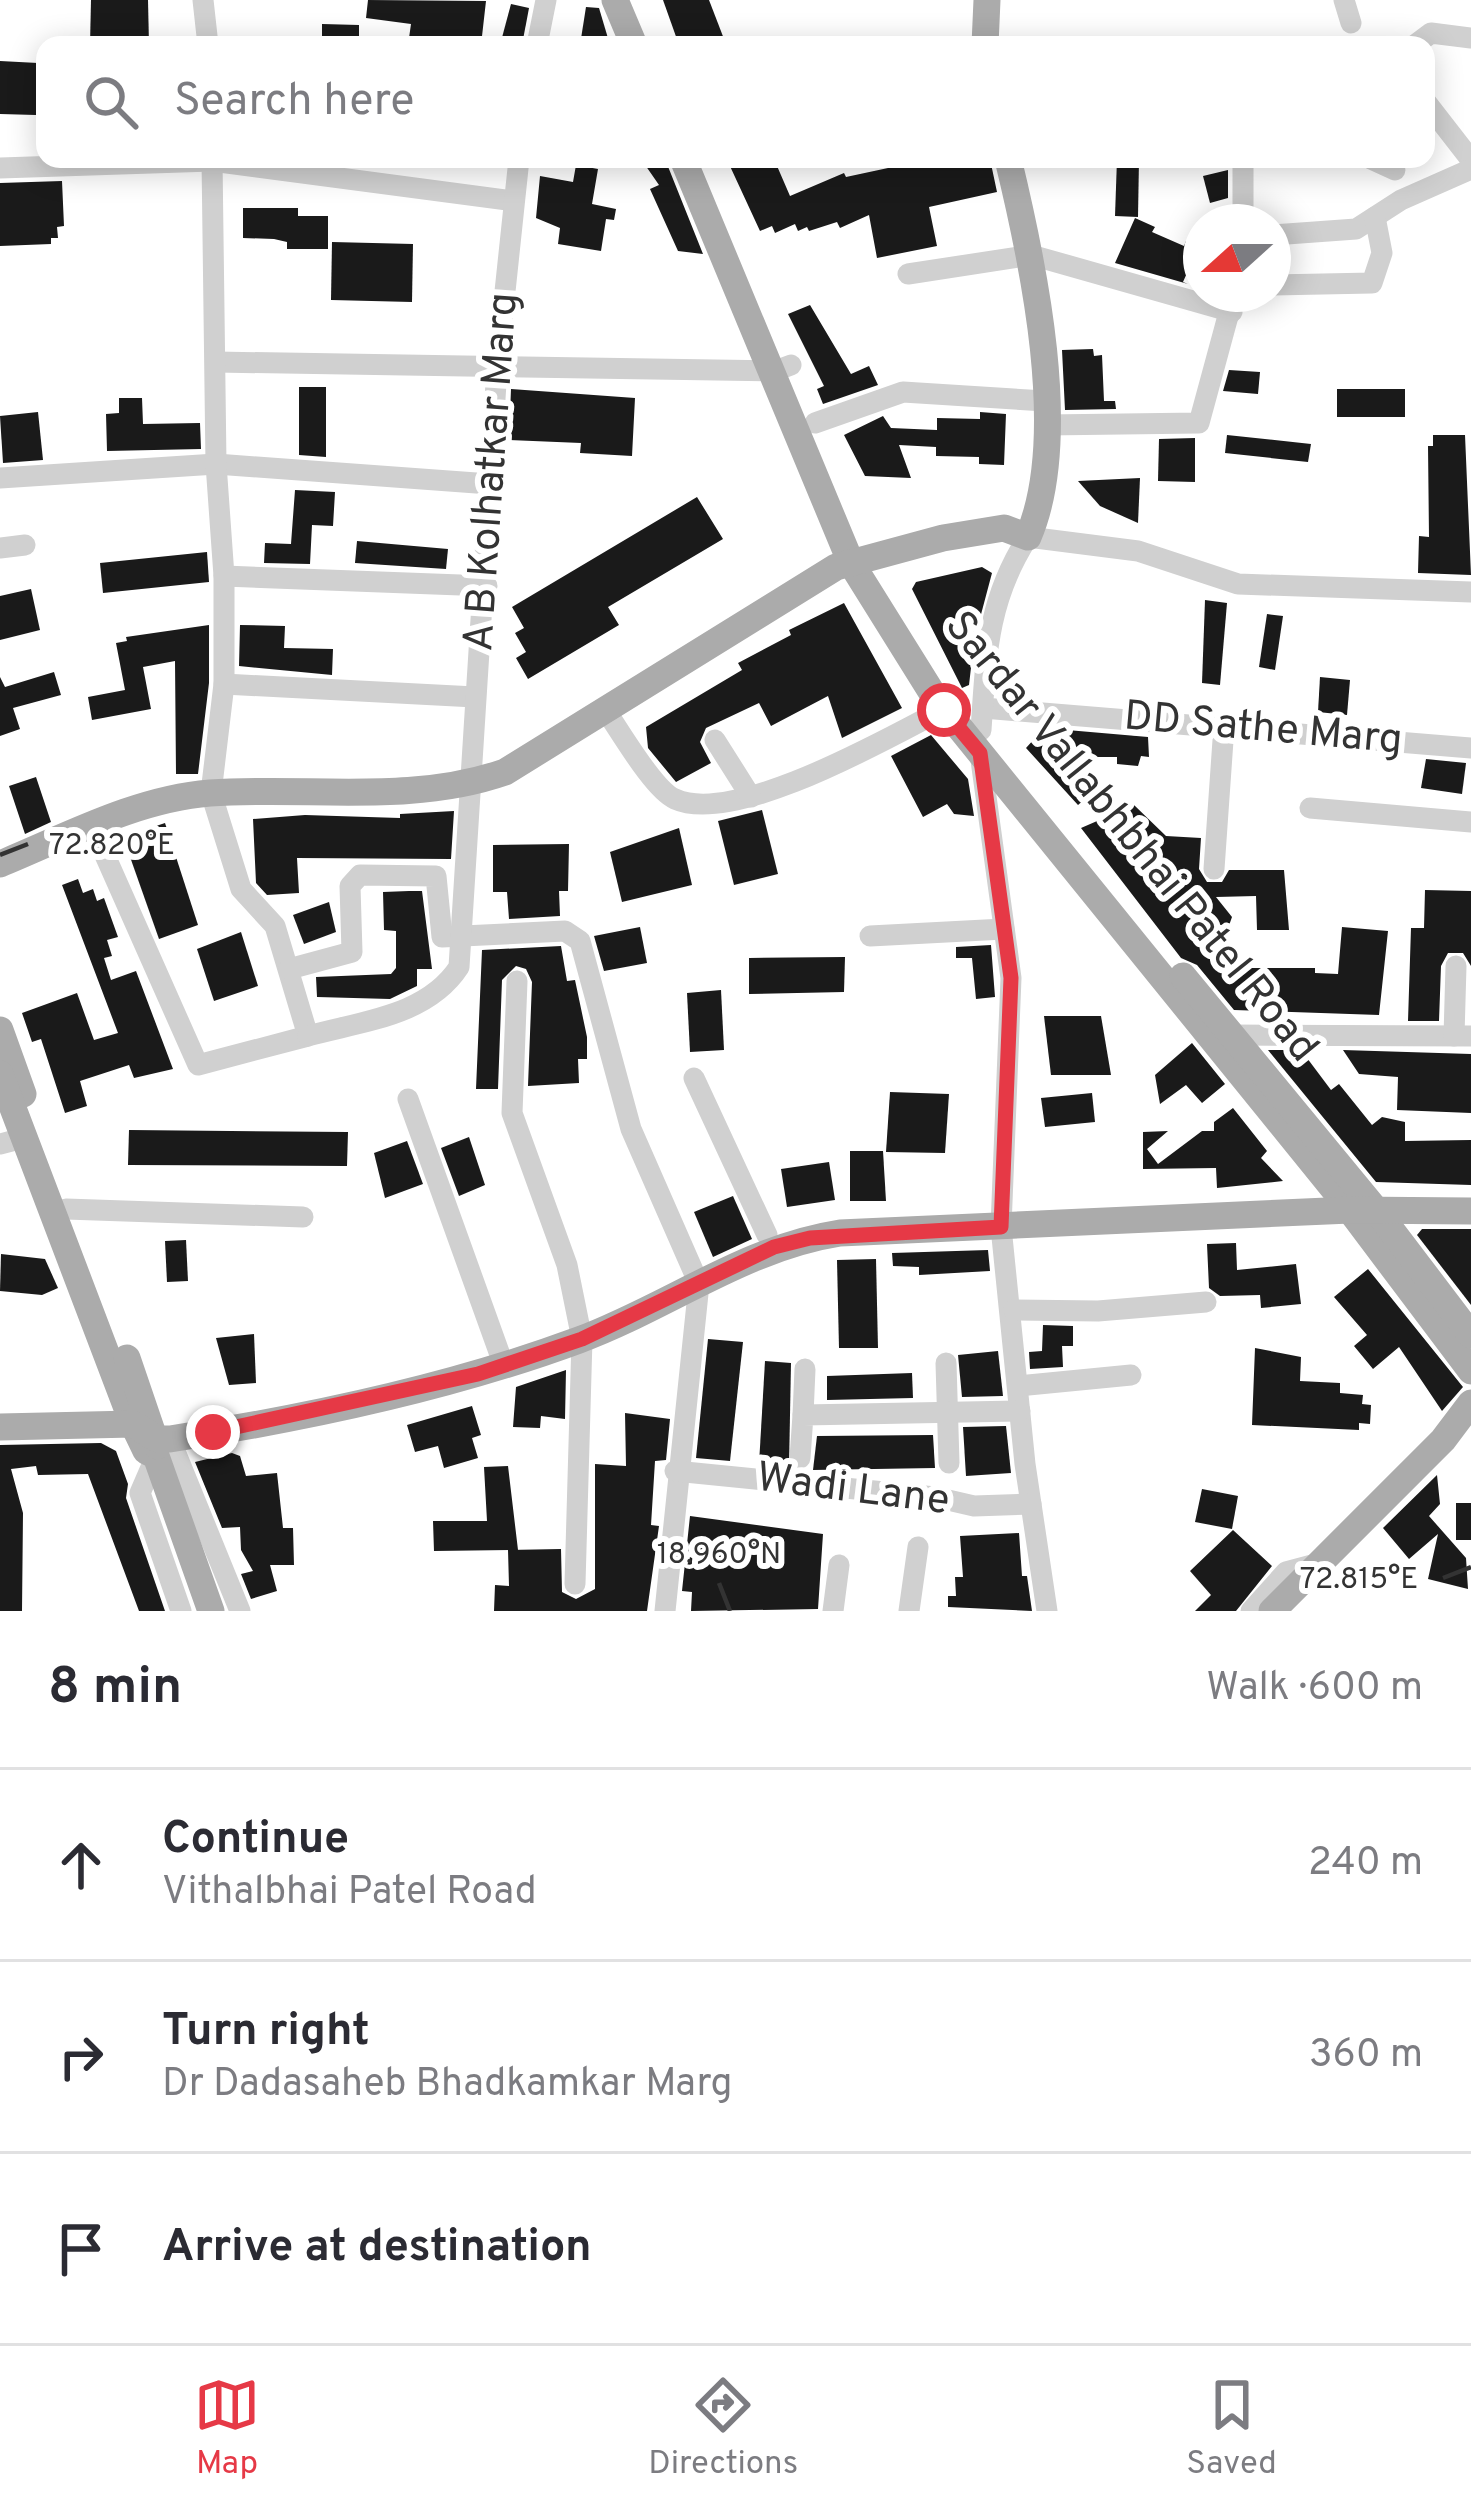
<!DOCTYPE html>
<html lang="en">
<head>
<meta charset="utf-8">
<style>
	body { margin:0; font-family:Overpass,sans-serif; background:#f2f2f3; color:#2b2b33 }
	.compass { position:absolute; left:1183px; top:204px; width:108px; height:108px; border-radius:50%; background:#fff; box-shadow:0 6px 30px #0003; rotate:249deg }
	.stop { position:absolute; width:36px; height:36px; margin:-27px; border:9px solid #e63946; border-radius:50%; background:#fff }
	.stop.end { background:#e63946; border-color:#fff; box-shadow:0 3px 12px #0008 }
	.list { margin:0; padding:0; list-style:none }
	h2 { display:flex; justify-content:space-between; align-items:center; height:156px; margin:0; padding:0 48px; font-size:51px }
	h2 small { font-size:39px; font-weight:400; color:#7c7c81 }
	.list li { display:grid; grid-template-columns:78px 1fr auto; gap:36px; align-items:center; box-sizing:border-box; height:192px; padding:0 48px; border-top:3px solid #e1e1e2 }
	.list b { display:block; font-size:45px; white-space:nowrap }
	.list p { margin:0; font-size:39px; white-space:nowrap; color:#7c7c81 }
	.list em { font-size:39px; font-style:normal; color:#7c7c81 }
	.icon { flex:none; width:66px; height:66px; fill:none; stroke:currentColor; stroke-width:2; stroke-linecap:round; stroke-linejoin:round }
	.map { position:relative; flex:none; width:1471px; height:1611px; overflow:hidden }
	.search { position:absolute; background:#fff; box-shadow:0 6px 30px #0003; left:36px; right:36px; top:36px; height:132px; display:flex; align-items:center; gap:30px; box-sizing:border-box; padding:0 42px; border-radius:24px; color:#7c7c81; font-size:45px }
	.sheet { height:732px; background:#fff }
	nav { display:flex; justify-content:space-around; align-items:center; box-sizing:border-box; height:168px; border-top:3px solid #e1e1e2; background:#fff; font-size:33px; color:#7c7c81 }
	nav a { display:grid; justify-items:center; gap:6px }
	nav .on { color:#e63946 }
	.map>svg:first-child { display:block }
	.building { fill:#1a1a1a }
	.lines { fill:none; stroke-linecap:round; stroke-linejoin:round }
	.minor { stroke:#d0d0d0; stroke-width:21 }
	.major { stroke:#ababab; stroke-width:27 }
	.route { stroke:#e63946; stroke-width:15 }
	.ticks { fill:none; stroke:#333; stroke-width:4.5 }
	.labels { text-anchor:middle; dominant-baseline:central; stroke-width:12; stroke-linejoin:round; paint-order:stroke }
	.street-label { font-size:42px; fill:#333; stroke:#fff }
	.ticks-label { font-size:30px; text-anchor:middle; fill:#333; stroke:#fff; stroke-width:12; stroke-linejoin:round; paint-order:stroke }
</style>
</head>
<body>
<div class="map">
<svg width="1471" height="1611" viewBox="0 0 1471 1611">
	<rect width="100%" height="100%" fill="#fff"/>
	<g class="building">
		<path d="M91,0H148L149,45H90Z"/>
		<path d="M368,0L486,1L481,45H408L411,24L366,18Z"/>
		<path d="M663,0H709L724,39L679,45Z"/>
		<path d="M511,4L529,8L522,45H500Z"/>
		<path d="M586,7L599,8L610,45H580Z"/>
		<path d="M322,24L359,25V45H322Z"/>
		<path d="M0,61L38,63L36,115L0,114Z"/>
		<path d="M641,159H665L703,254L678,251L650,189L659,185Z"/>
		<path d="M741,159H774L790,196L844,173L846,177L930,159H990L997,192L929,207L937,246L877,258L869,215L840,228L837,222L809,231L807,227L798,231L795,224L775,233L772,226L760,231L729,164Z"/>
		<path d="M1117,159H1139L1138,217L1115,216Z"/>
		<path d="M576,165L598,169L592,204L616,209L614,220L606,219L601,251L558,244L560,228L536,218L540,176L573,182Z"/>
		<path d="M1228,170V198L1210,203L1203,176Z"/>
		<path d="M62,181L64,226L57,227L58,238H51V244L0,246V183Z"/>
		<path d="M243,208H298V216H328V249H287V242L274,239L243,238Z"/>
		<path d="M1135,218L1155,227L1152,232L1184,246L1186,241L1199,246L1183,282L1188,284L1115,263Z"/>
		<path d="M332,242L413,244L412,302L331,300Z"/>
		<path d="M810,305L851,374L869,366L878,385L823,404L817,389L824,386L788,314Z"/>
		<path d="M1093,349L1094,356L1102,355L1104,401H1115L1116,409L1065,410L1062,350Z"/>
		<path d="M1229,370L1260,372L1258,394L1223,391Z"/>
		<path d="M299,387H326V457L299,455Z"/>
		<path d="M511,389L635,398L632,456L580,453L581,443L509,440Z"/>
		<rect x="1337" y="389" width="68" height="28"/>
		<path d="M119,398H142L143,424L200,423L201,449L107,451L106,414L119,413Z"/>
		<path d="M38,412L43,460L3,463L0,416Z"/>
		<path d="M980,412L1006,414L1004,465L979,464V457L936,456V447L899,445L911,478L865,476L844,435L883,416L891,428L937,430V418L980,419Z"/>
		<path d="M1227,435L1311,444L1308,462L1225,453Z"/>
		<path d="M1433,435H1465L1471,575L1418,573L1419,536L1429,537L1428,446H1433Z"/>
		<path d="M1195,438V482L1158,481L1159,439Z"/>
		<path d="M1140,478L1138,523L1100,506L1078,481Z"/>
		<path d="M295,490L335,492L333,526L312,525L310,564L264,563L265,543L291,544Z"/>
		<path d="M697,497L723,539L608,607L619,625L528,679L516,658L526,652L515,633L524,628L512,607Z"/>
		<path d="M357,541L448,549L446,569L355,563Z"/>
		<path d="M207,552L209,582L103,593L100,563Z"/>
		<path d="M982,567L992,573L975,637L960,635L972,659L969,685L962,688L912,589L916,582Z"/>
		<path d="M31,589L40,630L0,640V596Z"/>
		<path d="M1205,600L1227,603L1220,685L1202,683Z"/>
		<path d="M844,603L902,708L842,738L828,696L771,726L759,703L706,728L700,742L711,763L676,782L648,748L646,727L742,670L738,663L791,635L789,630Z"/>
		<path d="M1267,614L1283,616L1275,670L1259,667Z"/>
		<path d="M209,625V683L198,774H176L175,661L143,667L151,709L92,720L88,697L125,690L116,643L127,641L126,637Z"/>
		<path d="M240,625L285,626L284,648L333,649L332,675L239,666Z"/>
		<path d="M54,672L61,695L13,708L20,729L0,736V677L5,687Z"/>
		<path d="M1320,677L1350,680L1347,715L1318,712Z"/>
		<path d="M1044,728L1148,737L1149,757L1141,756L1138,766L1117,764V757H1095L1094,764L1083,766L1098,788L1078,805L1026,748Z"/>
		<path d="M931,735L968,779L974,816L954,814L947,804L923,817L891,756Z"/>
		<path d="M1426,759L1466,763L1462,794L1421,788Z"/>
		<path d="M36,777L51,822L25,834L9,786Z"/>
		<path d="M1134,805L1166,836L1201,838L1199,869L1207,882H1222L1229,870H1284L1289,930H1257L1256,896L1216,897L1232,917L1220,951L1234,968H1315V973L1338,974L1342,927L1388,931L1379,1015L1234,1010L1197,965L1181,958L1081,828Z"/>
		<path d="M762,810L778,874L734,885L718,821Z"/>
		<path d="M454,811L451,859L297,858L299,893L267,895L256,883L253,819L305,815L400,818V814Z"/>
		<path d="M165,823L198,925L159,939L123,837Z"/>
		<path d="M679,828L692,885L622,902L610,852Z"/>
		<path d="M569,844L568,891H559L560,916L509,919L507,892H493V845Z"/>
		<path d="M78,879L83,893L93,889L97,901L104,898L118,937L107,940L112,956L104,958L111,980L136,971L173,1069L134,1078L129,1065L80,1081L87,1106L65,1113L41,1039L32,1042L22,1013L77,993L94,1040L118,1033L62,885Z"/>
		<path d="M1425,890L1471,891V966L1463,953H1448L1441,966L1439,1021H1408L1411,928H1424Z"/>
		<path d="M409,891H422L432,969H417V986L390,999L317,997L316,977L391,974L396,968V931L384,930L383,892Z"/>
		<path d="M329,902L336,932L304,944L293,915Z"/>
		<path d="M640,927L647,963L604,971L594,936Z"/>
		<path d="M241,932L258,986L214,1001L197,949Z"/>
		<path d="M991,945L995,997L976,999L972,958H956V947Z"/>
		<path d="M561,946L567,981L575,980L587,1037V1059H578L579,1083L528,1086L532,982L526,969L516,966L502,980L498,1089H476L482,950Z"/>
		<path d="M845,957L844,992L749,994V958Z"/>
		<path d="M721,990L724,1050L690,1052L687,993Z"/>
		<path d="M1044,1016H1101L1111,1075H1051Z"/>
		<path d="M1192,1043L1225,1084L1202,1103L1186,1085L1160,1104L1155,1075Z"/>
		<path d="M1268,1050H1301L1331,1090L1339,1084L1372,1125L1382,1117L1405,1122V1141L1471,1140V1185L1376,1182Z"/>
		<path d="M1343,1050L1471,1054V1113L1397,1110L1398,1077L1359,1074Z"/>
		<path d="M890,1092L949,1094L945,1153L886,1152Z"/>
		<path d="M1092,1093L1095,1122L1045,1127L1041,1098Z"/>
		<path d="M1233,1108L1267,1151L1261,1158L1283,1181L1217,1188L1216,1168L1143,1169V1132L1168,1131L1147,1149L1158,1164L1202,1131H1214V1122Z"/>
		<path d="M129,1130L348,1132L347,1166L128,1165Z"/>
		<path d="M469,1137L485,1185L459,1196L441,1148Z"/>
		<path d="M407,1141L423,1184L385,1198L374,1153Z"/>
		<path d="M850,1151H883L886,1201H850Z"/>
		<path d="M829,1162L835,1200L787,1207L781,1169Z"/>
		<path d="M733,1196L752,1239L713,1257L694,1212Z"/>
		<path d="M1422,1229H1471V1305L1417,1235Z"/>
		<path d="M186,1240L188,1281L167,1282L165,1241Z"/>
		<path d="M1236,1243L1237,1270L1296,1264L1301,1304L1261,1308L1260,1295L1220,1296L1209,1288L1207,1244Z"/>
		<path d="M988,1250L990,1271L919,1275V1267L893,1266L892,1253Z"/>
		<path d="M1,1254L45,1259L58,1288L42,1295L0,1291Z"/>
		<path d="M876,1259L878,1348H839L837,1260Z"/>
		<path d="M1368,1269L1463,1387L1442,1411L1399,1347L1373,1369L1354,1346L1367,1335L1334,1297Z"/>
		<path d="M1043,1325L1073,1326V1346H1062L1063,1367L1030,1369L1029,1352L1042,1351Z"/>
		<path d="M254,1334L256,1383L229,1385L216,1338Z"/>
		<path d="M708,1339L743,1342L730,1461L696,1458Z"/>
		<path d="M1255,1348L1301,1357L1300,1381L1340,1383V1393L1363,1395L1362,1404L1371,1405L1370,1424L1359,1423V1430L1252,1425Z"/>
		<path d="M998,1351L1003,1396L962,1397L958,1355Z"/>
		<path d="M765,1361L791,1363L789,1467L759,1464Z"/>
		<path d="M566,1370L565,1419L541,1416L540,1428L513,1427L516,1387Z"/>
		<path d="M912,1373L913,1398L827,1400V1376Z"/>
		<path d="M472,1406L481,1435L472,1438L478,1458L444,1468L438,1446L415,1452L407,1425Z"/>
		<path d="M625,1413L670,1419L666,1460L655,1461L651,1525L659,1526L647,1611H494L495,1585L509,1586L508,1550L561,1549L562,1592L576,1599L595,1589V1464L626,1466Z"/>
		<path d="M1006,1426L1011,1473L966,1476L963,1427Z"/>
		<path d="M933,1435L935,1468L813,1470L817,1436Z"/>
		<path d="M101,1443L116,1451L128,1484L126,1498L165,1611H139L88,1474L38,1475L36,1466L11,1469L23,1513L22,1611H0V1445Z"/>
		<path d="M232,1453L240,1456L246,1476L277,1473L283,1528H293L294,1565H270L277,1591L251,1599L241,1574L253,1571L241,1550L240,1527L222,1528L195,1462Z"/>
		<path d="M508,1466L518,1550L434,1551L433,1521H487L484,1467Z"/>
		<path d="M1437,1475L1440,1504L1429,1516L1466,1558L1468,1589L1428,1579L1438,1534L1409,1559L1383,1528Z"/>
		<path d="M1202,1489L1238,1496L1232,1529L1195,1522Z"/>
		<rect x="1456" y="1503" width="15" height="37"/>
		<path d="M690,1516L823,1534L818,1609L691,1611L692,1592L682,1591Z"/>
		<path d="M1233,1530L1272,1566L1236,1611H1195L1211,1595L1190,1571Z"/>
		<path d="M1019,1533L1022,1576H1027L1032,1611L948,1607V1596H956L955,1577H963L960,1536Z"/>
	</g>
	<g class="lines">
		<g class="minor">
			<path d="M203,0L208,45"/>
			<path d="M1344,0L1351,23"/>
			<path d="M537,45L546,0"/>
			<path d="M1415,45L1431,33L1471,38"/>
			<path d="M1426,102L1471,160"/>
			<path d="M1243,159V222"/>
			<path d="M1371,159L1395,170"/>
			<path d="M0,168L212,161L514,201"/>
			<path d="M1273,235L1356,229L1401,200L1471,169"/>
			<path d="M908,274L1031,255L1232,312"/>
			<path d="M1273,285L1372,283L1382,253L1375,217"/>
			<path d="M216,362L775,371L791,365"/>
			<path d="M815,423L903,392L1045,401"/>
			<path d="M1046,425L1199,423L1234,294"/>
			<path d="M0,478L216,464L490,484"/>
			<path d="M0,548L25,545"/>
			<path d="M224,576L487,586"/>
			<path d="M224,684L475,697"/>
			<path d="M983,708L1471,748"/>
			<path d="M606,711C620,731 654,790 675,799C735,826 888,738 944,709"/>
			<path d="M981,730C986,657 987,600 1028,537L1138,551L1238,584L1471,592"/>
			<path d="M715,740L751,797"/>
			<path d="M980,753L1011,978L1001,1227L1025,1464L1047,1611"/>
			<path d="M1310,808L1471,822"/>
			<path d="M92,826L198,1065L308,1036L275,926L241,889L211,793L224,684V576L216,464L212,159"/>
			<path d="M1214,869L1224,726"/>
			<path d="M870,936L1004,929"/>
			<path d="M289,969L352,952L350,886L360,875L436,876L442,937L565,931L580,941L631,1129L699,1284L665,1611"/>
			<path d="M517,981L512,1113L567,1265L582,1339L575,1584"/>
			<path d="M1231,1035L1471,1036"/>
			<path d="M308,1036C362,1021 427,1016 459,967L497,367L519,159"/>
			<path d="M1454,1036L1456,966"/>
			<path d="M694,1078L767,1235"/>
			<path d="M408,1099L499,1352"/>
			<path d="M0,1144L23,1138"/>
			<path d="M66,1209L303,1217"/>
			<path d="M1014,1310L1098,1311L1206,1302"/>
			<path d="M946,1363L949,1463"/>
			<path d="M1018,1386L1131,1375"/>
			<path d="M803,1415L805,1369"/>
			<path d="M170,1439L240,1611"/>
			<path d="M156,1456L140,1493L181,1611"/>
			<path d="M800,1458L803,1415L1020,1411"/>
			<path d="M675,1471L935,1497L974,1506L1031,1504"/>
			<path d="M833,1611L839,1565"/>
			<path d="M909,1611L918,1547"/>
			<path d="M1251,1611L1286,1572L1316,1564"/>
		</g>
		<g class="major">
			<path d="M615,0L634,45"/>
			<path d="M985,45L987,0"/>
			<path d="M683,159L851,563L934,696L1337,1193L1471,1371"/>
			<path d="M0,864C68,836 136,799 210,793C309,786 410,805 505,772L836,567L943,538L1004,528L1028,537C1071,438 1033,262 1008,159"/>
			<path d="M1183,976L1376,1210L1471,1335"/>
			<path d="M0,1030L23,1094"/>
			<path d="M0,1074L133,1424L146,1451L156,1456L211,1611"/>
			<path d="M127,1358L157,1446"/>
			<path d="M0,1427L133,1424L157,1439H170C307,1418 449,1388 579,1340C668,1307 744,1248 840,1233L1350,1210L1471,1211"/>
			<path d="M1272,1611L1443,1440L1471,1403"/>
		</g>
	</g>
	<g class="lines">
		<path class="route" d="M213,1432L478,1374L582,1339L774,1247L810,1238L1001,1227L1011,978L980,753L944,710"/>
	</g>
	<path class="ticks" d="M0,855L28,844M1443,1578L1471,1567M719,1583L730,1611"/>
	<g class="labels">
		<g class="street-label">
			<text transform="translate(493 472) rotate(-86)">A B Kolhatkar Marg</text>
			<text transform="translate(1263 730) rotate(5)">DD Sathe Marg</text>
			<text transform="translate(1130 838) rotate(51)">Sardar Vallabhbhai Patel Road</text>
			<text transform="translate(853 1491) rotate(7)">Wadi Lane</text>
		</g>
	</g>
	<g class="ticks-label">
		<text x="112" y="854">72.820°E</text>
		<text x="719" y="1563">18.960°N</text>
		<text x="1359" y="1588">72.815°E</text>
	</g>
</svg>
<svg class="compass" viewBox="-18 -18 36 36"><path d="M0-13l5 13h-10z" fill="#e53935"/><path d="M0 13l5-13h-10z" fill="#7c7c81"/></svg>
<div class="stop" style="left:944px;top:710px"></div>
<div class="stop end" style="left:213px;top:1432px"></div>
<div class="search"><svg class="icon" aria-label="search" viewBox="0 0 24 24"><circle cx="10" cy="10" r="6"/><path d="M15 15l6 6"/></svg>Search here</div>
</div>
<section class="sheet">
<h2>8 min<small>Walk · 600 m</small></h2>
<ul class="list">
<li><svg class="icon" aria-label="ahead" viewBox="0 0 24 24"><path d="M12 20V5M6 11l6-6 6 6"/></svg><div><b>Continue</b><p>Vithalbhai Patel Road</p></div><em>240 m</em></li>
<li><svg class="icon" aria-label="right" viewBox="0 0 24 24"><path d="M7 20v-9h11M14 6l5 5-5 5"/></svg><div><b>Turn right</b><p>Dr Dadasaheb Bhadkamkar Marg</p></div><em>360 m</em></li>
<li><svg class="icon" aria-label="arrive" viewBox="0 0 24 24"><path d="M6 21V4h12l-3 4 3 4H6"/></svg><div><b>Arrive at destination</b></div></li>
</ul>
</section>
<nav>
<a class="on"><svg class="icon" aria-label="map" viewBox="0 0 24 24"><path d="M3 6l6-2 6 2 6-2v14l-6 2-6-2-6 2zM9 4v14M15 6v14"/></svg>Map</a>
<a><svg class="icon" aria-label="directions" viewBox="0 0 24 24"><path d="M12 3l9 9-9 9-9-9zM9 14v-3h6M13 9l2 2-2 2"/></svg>Directions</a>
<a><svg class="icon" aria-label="saved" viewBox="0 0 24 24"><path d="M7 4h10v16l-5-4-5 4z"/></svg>Saved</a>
</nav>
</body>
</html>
